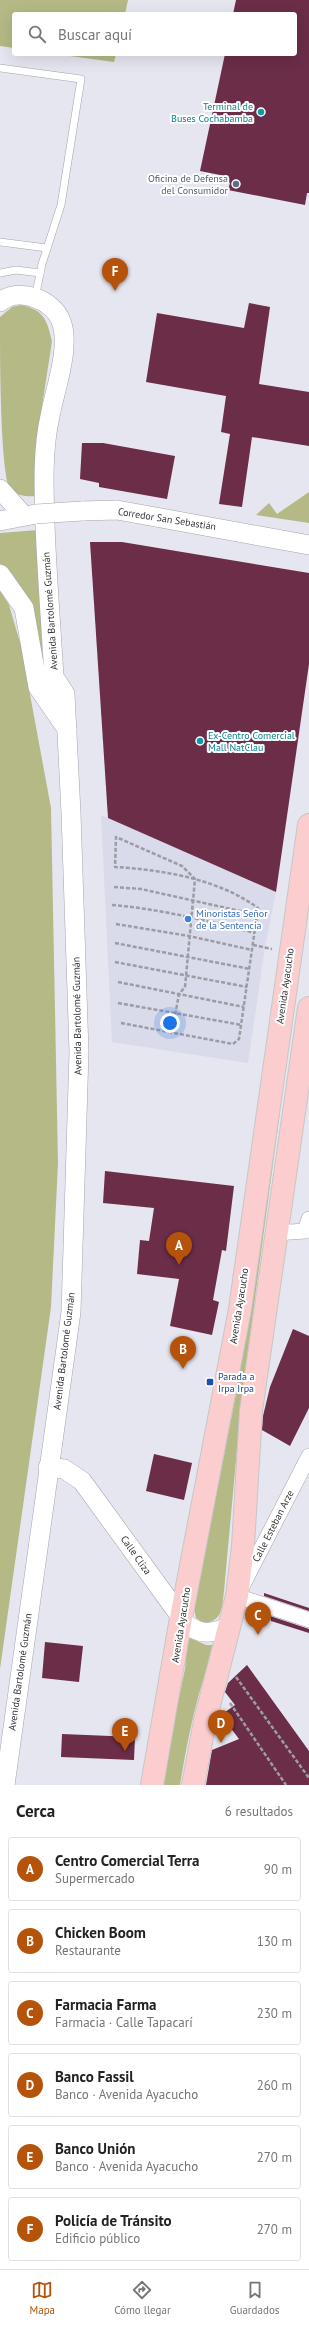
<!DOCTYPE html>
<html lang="es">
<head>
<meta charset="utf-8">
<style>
	body { margin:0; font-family:"PT Sans",sans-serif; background:#f6f6f6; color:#222 }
	.you { position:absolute; left:170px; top:1023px; width:14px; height:14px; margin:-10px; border:3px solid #fff; border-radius:50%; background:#1a73e8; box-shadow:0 0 0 6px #1a73e833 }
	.badge { display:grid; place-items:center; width:26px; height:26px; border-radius:50%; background:#b45309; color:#fff; font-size:13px; font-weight:700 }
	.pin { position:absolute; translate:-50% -33px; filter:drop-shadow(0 1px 2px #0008) }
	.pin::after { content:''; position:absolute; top:21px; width:14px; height:12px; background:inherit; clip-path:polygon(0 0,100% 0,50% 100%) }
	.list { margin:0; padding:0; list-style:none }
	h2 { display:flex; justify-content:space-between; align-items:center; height:52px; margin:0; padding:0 16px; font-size:17px }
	h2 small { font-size:13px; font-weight:400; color:#767676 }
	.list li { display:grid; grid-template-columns:26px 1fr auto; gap:12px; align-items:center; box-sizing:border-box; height:64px; margin:0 8px 8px; padding:0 8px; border:1px solid #e0e0e0; border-radius:4px }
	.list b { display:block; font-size:15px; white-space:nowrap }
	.list p { margin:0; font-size:13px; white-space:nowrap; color:#767676 }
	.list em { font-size:13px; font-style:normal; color:#767676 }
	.icon { flex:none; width:22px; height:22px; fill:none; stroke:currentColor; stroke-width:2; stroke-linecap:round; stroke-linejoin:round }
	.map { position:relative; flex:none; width:309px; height:1785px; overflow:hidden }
	.search { position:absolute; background:#fff; box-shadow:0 4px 16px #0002; left:12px; right:12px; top:12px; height:44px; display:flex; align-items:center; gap:10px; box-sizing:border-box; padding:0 14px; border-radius:4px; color:#767676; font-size:15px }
	.sheet { height:484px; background:#fff }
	nav { display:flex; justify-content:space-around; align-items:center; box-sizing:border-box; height:56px; border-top:1px solid #e0e0e0; background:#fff; font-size:11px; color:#767676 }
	nav a { display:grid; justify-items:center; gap:2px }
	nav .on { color:#b45309 }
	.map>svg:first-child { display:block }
	.built { fill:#d9daea }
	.green { fill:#b5b985 }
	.building { fill:#6b2d48 }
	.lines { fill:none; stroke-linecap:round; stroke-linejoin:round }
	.service-casing { stroke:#a4a5ae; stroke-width:8 }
	.minor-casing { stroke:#a4a5ae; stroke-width:16 }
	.tertiary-casing { stroke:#a4a5ae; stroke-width:20 }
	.primary-casing { stroke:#c6c6c7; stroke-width:24 }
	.path { stroke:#9c9ca4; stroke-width:2.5; stroke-dasharray:4 2; stroke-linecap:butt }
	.service { stroke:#fff; stroke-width:7 }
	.minor { stroke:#fff; stroke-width:15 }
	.tertiary { stroke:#fff; stroke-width:19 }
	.primary { stroke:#fbcdcf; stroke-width:22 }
	.tertiary-bridge-casing { stroke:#a4a5ae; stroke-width:20; stroke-linecap:butt }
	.tertiary-bridge { stroke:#fff; stroke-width:19 }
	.culture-dot { fill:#0f9aa8; stroke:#fff; stroke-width:1.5 }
	.service-dot { fill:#5c6f8a; stroke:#fff; stroke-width:1.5 }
	.shop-dot { fill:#3f7fe0; stroke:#fff; stroke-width:1.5 }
	.transit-dot { fill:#1a4fb4; stroke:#fff; stroke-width:1.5 }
	.labels { text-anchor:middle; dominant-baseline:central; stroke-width:4; stroke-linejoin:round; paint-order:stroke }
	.culture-label { font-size:10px; fill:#0d838f; stroke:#fff; text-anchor:end }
	.service-label { font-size:10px; fill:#4e5e75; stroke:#fff; text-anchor:end }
	.street-label { font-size:10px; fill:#333337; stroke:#fff }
	.shop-label { font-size:10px; fill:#366cbe; stroke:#fff; text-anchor:start }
	.transit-label { font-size:10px; fill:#164399; stroke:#fff; text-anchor:start }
</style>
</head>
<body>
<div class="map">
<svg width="309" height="1785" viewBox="0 0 309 1785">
	<rect width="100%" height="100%" fill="#e6e6f0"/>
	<path class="built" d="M101,815L276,892L265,947L248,1063L112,1042Z"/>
	<g class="green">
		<path d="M0,0H128L125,14H14V48L0,46Z"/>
		<path d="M55,54H116L114,62Z"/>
		<path d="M21,305C44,310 47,320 52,341L38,433L36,496C26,497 15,496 9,487C0,464 0,350 0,317L12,307Z"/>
		<path d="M309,492V523L256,515L269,503L277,514Z"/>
		<path d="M38,530L43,674L32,604L12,574L0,564V533Z"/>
		<path d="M0,590L9,605L21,646L51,808L58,1163L51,1307L0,1669Z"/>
		<path d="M281,1104L242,1395L224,1591C222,1607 223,1622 203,1623L196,1618L194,1609L236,1394Z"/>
		<path d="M188,1637L206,1645H216C197,1690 188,1737 180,1785H161L185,1669Z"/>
	</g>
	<g class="building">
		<path d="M236,0H309V193H307L305,205L228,190L230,183L219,180L220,175L200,171L225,54H295V14H233Z"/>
		<path d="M249,303L270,307L259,384L309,392V446L252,437L242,507L219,504L230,434L221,432L226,396L146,382L157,313L244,328Z"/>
		<path d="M82,443H103L175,456L167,499L99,487V483L80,479Z"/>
		<path d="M90,542H122L309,573V664L276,892L108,818Z"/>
		<path d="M105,1171L234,1186L226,1251L222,1250L213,1300L219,1302L212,1335L170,1326L179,1279L137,1274L140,1240L149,1241L154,1208L103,1203Z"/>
		<path d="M293,1329L309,1336V1408L290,1446L262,1430L263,1416L270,1387Z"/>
		<path d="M154,1454L192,1463L184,1500L146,1491Z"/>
		<path d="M264,1593L309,1608V1611L264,1596Z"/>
		<path d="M270,1616L309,1629V1633L271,1621Z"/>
		<path d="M45,1642L83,1646L79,1682L42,1678Z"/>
		<path d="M247,1665L309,1751V1785H206L212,1750L239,1739L221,1715L235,1705L225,1692L228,1683Z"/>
		<path d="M62,1734L135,1737L134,1760L61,1757Z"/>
	</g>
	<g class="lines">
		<defs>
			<g id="service">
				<path d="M0,68L81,79L61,205L42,264L35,298"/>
				<path d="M0,242L47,248"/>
				<path d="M0,273L16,270L40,273"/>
			</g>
			<g id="minor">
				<path d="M276,1233L305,1231L309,1219"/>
				<path d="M309,1456L237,1596L309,1620"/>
			</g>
			<g id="tertiary">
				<path d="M0,302C18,287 53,299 61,321C71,347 55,389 50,416C42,452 44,489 45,525C47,576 51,626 54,677L65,694L71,813L79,1052L71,1312L5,1785"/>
				<path d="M0,489L24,516"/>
				<path d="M82,511L117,510L309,545"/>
				<path d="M0,521L36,514"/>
				<path d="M0,574L24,608L38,687L67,729"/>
				<path d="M48,1467L64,1469L82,1481L186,1624C200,1635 212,1634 227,1627"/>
			</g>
			<g id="primary">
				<path d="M152,1785L181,1618L240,1309L309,825"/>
				<path d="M193,1785L205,1721L237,1596L243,1546L251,1411L309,1008"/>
			</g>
		</defs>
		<use href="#service" class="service-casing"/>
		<use href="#minor" class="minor-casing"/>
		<use href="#tertiary" class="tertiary-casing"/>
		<use href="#primary" class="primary-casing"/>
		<g class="path">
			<path d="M114,887L141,889L258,915"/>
			<path d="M112,905C161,909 208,921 255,933"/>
			<path d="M116,924L189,936L252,950"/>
			<path d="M115,943L250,969"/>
			<path d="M253,945L272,949"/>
			<path d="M115,962L247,987"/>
			<path d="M118,982L244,1007"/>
			<path d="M118,1003L242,1025"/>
			<path d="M121,1023L233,1044L239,1039L258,908C218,879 164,870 115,867L116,837L182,866L195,879L185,987L179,994L172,1032"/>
			<path d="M236,1677L309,1778"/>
			<path d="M230,1703L286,1785"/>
		</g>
		<use href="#service" class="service"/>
		<use href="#minor" class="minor"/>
		<use href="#tertiary" class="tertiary"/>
		<use href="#primary" class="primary"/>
		<defs>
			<path id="tertiary-bridge" d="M36,514L82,511"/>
		</defs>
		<use href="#tertiary-bridge" class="tertiary-bridge-casing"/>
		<use href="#tertiary-bridge" class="tertiary-bridge"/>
	</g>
	<g class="culture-dot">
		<circle cx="261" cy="112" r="4"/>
		<circle cx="200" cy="741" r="4"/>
	</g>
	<circle class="service-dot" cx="236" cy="184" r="4"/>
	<circle class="shop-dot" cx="188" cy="919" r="4"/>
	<rect class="transit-dot" x="206" y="1378" width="8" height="8" rx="2"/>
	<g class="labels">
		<g class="culture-label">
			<text x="253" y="106">Terminal de<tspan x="253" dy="12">Buses Cochabamba</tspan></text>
			<text x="208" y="735" text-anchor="start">Ex-Centro Comercial<tspan x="208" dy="12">Mall NatClau</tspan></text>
		</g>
		<g class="service-label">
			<text x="228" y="178">Oficina de Defensa<tspan x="228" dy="12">del Consumidor</tspan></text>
		</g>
		<g class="street-label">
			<text transform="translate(167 519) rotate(9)">Corredor San Sebastián</text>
			<text transform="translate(50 611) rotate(-94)">Avenida Bartolomé Guzmán</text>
			<text transform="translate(285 986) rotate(-82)">Avenida Ayacucho</text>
			<text transform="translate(77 1016) rotate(-91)">Avenida Bartolomé Guzmán</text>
			<text transform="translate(239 1306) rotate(-81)">Avenida Ayacucho</text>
			<text transform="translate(64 1351) rotate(-83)">Avenida Bartolomé Guzmán</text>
			<text transform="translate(273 1526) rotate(-63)">Calle Esteban Arze</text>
			<text transform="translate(136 1555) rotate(55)">Calle Cliza</text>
			<text transform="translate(181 1625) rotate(-81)">Avenida Ayacucho</text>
			<text transform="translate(20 1672) rotate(-82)">Avenida Bartolomé Guzmán</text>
		</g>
		<g class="shop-label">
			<text x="196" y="913">Minoristas Señor<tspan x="196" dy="12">de la Sentencia</tspan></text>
		</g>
		<g class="transit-label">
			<text x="218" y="1376">Parada a<tspan x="218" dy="12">Irpa Irpa</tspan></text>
		</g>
	</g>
</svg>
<div class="you"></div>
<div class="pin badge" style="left:179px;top:1265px">A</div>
<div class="pin badge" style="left:183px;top:1369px">B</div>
<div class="pin badge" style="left:258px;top:1635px">C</div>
<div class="pin badge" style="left:221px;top:1743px">D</div>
<div class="pin badge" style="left:125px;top:1751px">E</div>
<div class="pin badge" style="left:115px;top:291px">F</div>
<div class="search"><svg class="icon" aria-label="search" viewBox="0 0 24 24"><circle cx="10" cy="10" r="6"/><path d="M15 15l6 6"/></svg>Buscar aquí</div>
</div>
<section class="sheet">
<h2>Cerca<small>6 resultados</small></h2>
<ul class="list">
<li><span class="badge">A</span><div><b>Centro Comercial Terra</b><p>Supermercado</p></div><em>90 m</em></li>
<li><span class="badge">B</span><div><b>Chicken Boom</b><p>Restaurante</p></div><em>130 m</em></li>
<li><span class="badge">C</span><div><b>Farmacia Farma</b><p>Farmacia · Calle Tapacarí</p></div><em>230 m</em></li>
<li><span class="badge">D</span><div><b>Banco Fassil</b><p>Banco · Avenida Ayacucho</p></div><em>260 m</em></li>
<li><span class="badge">E</span><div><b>Banco Unión</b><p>Banco · Avenida Ayacucho</p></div><em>270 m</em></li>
<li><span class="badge">F</span><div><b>Policía de Tránsito</b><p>Edificio público</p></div><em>270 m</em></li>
</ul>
</section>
<nav>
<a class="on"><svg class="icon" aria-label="map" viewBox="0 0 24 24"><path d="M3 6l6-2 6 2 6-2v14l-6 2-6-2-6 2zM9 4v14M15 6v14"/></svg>Mapa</a>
<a><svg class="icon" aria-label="directions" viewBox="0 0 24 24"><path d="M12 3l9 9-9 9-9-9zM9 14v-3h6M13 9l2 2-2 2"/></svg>Cómo llegar</a>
<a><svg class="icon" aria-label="saved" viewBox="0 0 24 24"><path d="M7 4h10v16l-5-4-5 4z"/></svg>Guardados</a>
</nav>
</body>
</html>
